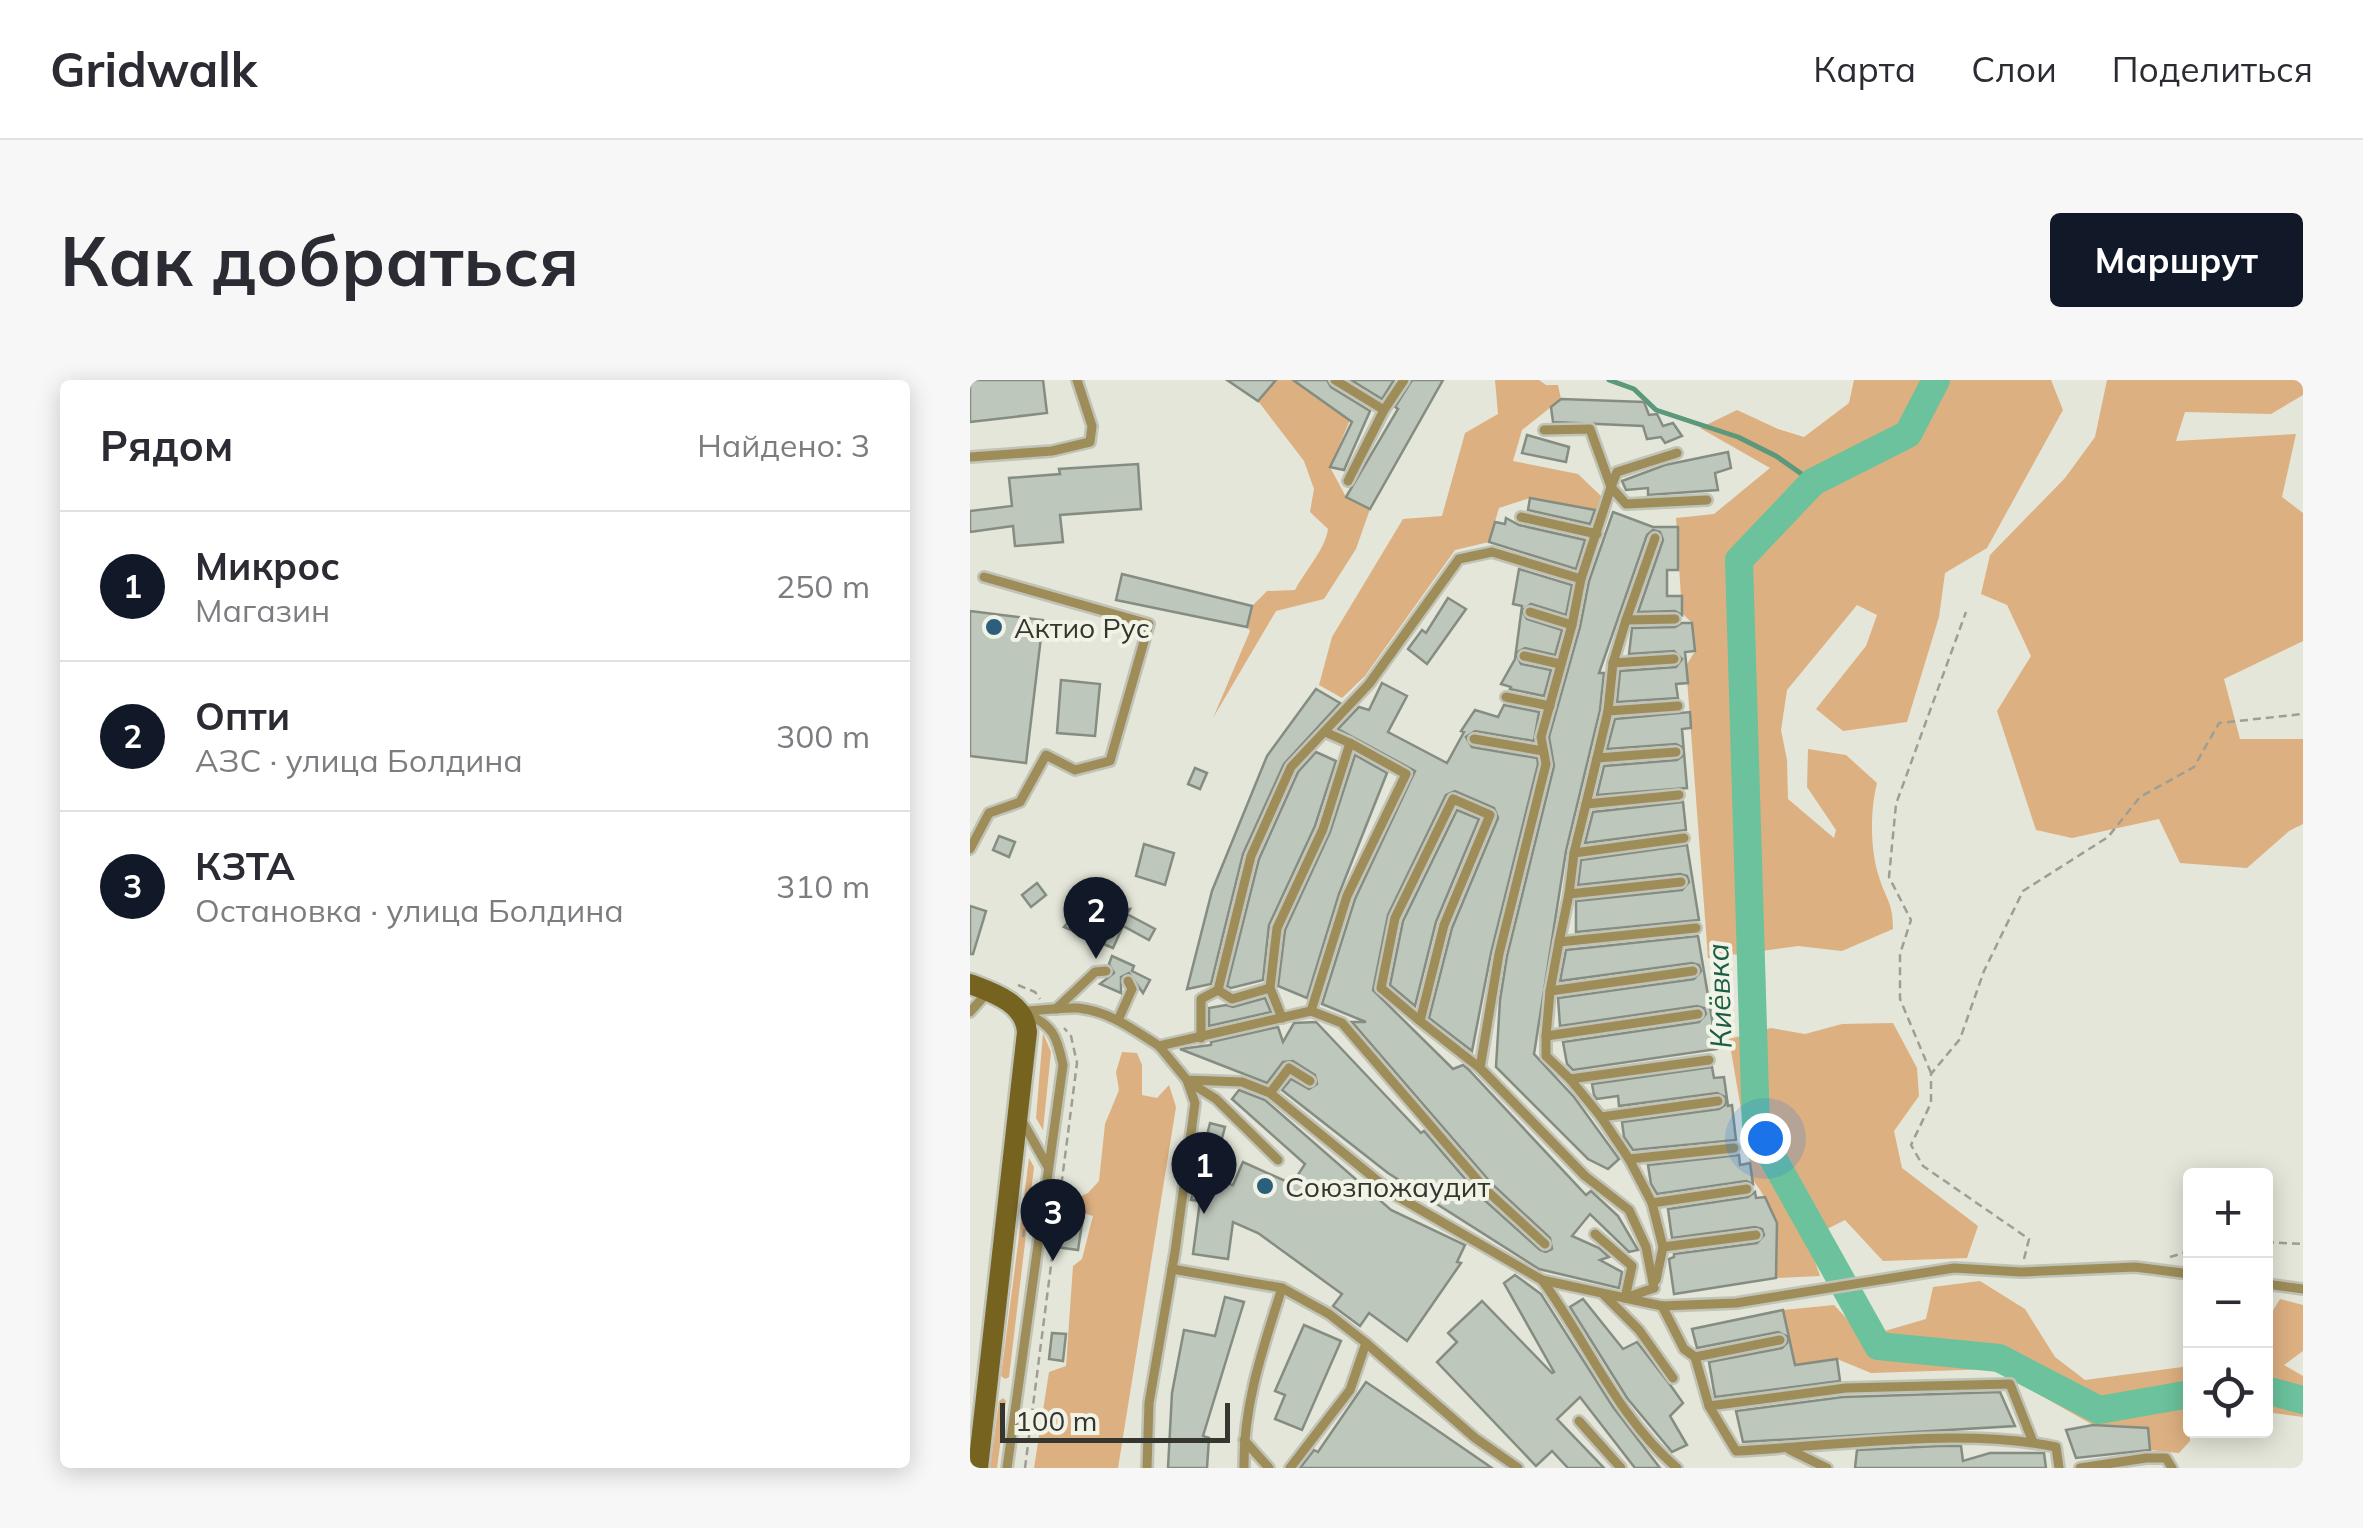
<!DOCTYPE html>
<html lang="ru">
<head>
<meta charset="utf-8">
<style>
	body { margin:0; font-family:Mulish,sans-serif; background:#f7f7f7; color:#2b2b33 }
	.controls { position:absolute; right:30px; bottom:30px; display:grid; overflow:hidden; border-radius:10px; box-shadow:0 5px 25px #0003 }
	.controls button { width:90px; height:90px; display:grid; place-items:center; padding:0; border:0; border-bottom:2px solid #e1e1e2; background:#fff; color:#2b2b33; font:50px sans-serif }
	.scale { position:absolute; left:30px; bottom:25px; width:230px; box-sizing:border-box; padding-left:10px; border:5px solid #353630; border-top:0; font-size:28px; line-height:35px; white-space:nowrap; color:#353630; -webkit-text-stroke:8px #f0f3e5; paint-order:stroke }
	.you { position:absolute; left:795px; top:758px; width:35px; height:35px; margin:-25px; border:8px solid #fff; border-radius:50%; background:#1a73e8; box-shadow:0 0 0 15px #1a73e833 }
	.badge { display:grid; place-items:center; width:65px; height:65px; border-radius:50%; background:#111827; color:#fff; font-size:32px; font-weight:700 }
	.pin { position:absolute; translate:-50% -82px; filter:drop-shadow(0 2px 5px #0008) }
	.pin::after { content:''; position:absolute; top:52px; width:35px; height:30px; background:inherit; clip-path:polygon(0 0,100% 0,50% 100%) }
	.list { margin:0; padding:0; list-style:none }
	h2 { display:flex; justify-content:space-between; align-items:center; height:130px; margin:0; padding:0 40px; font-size:42px }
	h2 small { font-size:32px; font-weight:400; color:#7c7c81 }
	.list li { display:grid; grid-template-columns:65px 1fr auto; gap:30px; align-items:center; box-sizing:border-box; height:150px; padding:0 40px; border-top:2px solid #e1e1e2 }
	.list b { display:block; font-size:38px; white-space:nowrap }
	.list p { margin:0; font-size:32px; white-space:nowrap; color:#7c7c81 }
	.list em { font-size:32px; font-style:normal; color:#7c7c81 }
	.icon { flex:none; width:55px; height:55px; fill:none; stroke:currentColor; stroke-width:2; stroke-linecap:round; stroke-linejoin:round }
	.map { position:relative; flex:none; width:1333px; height:1088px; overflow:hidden; border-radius:10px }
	header { display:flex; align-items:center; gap:60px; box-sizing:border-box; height:140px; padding:0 50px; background:#fff; border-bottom:2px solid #e1e1e2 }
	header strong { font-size:48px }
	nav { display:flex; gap:55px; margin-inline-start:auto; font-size:35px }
	.intro { display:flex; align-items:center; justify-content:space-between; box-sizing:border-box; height:240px; padding:0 60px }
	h1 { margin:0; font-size:70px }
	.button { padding:25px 45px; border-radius:10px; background:#111827; color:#fff; font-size:35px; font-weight:700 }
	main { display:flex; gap:60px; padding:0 60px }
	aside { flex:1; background:#fff; border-radius:10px; box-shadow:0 5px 25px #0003 }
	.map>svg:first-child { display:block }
	.green { fill:#ddb081 }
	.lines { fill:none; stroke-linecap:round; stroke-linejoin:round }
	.stream { stroke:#5b987c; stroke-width:5 }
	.river { stroke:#6bc29c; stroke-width:28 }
	.building { fill:#bec7bb; stroke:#858d83; stroke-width:2.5 }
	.lane-casing { stroke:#c0c3b6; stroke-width:14 }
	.secondary-casing { stroke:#c0c3b6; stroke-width:25 }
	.path { stroke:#9d9f94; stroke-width:2.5; stroke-dasharray:8 5; stroke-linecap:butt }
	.lane { stroke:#9e8d59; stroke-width:9 }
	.secondary { stroke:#776320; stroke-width:20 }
	.poi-dot { fill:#2c5f7c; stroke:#f0f3e5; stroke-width:4 }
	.labels { text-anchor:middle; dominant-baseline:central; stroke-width:8; stroke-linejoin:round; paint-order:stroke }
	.poi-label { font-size:28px; fill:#353630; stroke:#f0f3e5; text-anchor:start }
	.water-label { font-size:30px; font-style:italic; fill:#1c5e44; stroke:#f0f3e5 }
</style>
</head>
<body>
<header>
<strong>Gridwalk</strong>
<nav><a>Карта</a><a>Слои</a><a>Поделиться</a></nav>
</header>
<div class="intro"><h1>Как добраться</h1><a class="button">Маршрут</a></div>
<main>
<aside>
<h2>Рядом<small>Найдено: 3</small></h2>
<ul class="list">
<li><span class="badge">1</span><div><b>Микрос</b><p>Магазин</p></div><em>250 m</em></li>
<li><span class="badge">2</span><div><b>Опти</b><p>АЗС · улица Болдина</p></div><em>300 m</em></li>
<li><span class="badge">3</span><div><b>КЗТА</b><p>Остановка · улица Болдина</p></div><em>310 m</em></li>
</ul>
</aside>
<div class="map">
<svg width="1333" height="1088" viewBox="0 0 1333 1088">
	<rect width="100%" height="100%" fill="#e3e6d8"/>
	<g class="green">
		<path d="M305,0H323L380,40L360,87L376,117L400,129L386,169L354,219L306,231L243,338L280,251L277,247L282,226L297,211L325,210C335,191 356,168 358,149L340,132L344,109L334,81L288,21Z"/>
		<path d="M525,0H569L576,5H588L591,19L552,50L543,81L608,94L631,116L630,131L560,118L529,128L519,162L485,170L395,296L372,318L349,305L362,257L433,139L472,136L495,53L528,34Z"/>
		<path d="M884,0H1081L1093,30L1017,168L975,193L969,237L937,342L873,351L846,329L896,266L907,235L887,225L817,310L811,350L817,380L818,419L864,458L866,450L837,407L838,369L876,375L907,403C900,431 900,469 909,497C916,520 923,522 923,549L872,571L828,566L738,578L716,286L725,271L722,243L712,233L706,138L744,134L800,88L730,48L767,30L808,49L834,57L879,23Z"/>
		<path d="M1137,0H1333V15L1301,34L1215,32L1206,61L1326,54L1312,117L1333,133V261L1254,299L1270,359H1333V444L1319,451L1277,488L1210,483L1189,439L1102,458L1066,450L1027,331L1061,276L1037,225L1011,214L1020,175L1095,98L1125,57Z"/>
		<path d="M923,643L947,688L949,716L924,751L932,788L1008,846L997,878L913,881L875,840L837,859L850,896L806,898C807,854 811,838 783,800L759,659L801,648L835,654L872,644Z"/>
		<path d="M73,653L81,672L73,750L66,738Z"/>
		<path d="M152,672L167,673L172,685V715L187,718L199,705L206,727L148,1088H64L79,992L96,986L103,886L112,879L123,836L103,830L100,821L118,813L129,801L135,744L149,710L146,692Z"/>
		<path d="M59,778L64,787L39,997L35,999L31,996Z"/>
		<path d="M1010,901L1055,929L1085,977L1115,1000L1220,986V1061L1209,1073L1180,1070L1177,1048L1123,1045L1024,989L901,993L867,979L825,985L813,930L864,925L894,957L956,939L963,907Z"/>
		<path d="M1310,919L1333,925V971L1314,985L1333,996V1037L1296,1032V942Z"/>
		<path d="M33,1018L36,1021L27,1088H20L29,1021Z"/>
	</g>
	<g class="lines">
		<path class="stream" d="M639,0L664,9L686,30L768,57L806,76L843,102"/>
		<g class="river">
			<path d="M966,0L938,54L843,102L769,180L786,748L908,966L1029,978L1129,1030L1220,1014"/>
			<path d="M1296,1010L1333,1020"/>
		</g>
	</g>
	<g class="building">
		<path d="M0,0H73L77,33L0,42Z"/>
		<path d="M257,0H306L288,21Z"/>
		<path d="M323,0H357L361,7L400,31L374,90L360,87L382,42Z"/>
		<path d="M381,0H424L412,19Z"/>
		<path d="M442,0H473L400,129L376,117L428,29L425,27Z"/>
		<path d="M591,19L674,22L679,35L687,34L693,46L703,43L712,56L695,63L691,57L677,59L673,46L583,42L581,27Z"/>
		<path d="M557,55L599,67L596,82L552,73Z"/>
		<path d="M758,72L761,88L745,93L748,110L678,115V108L656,110L652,101L695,85Z"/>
		<path d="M168,84L171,129L90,135L93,162L45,166L43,146L0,152V131L42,126L39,98L90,94L89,89Z"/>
		<path d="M560,118L625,130L620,144L558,130Z"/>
		<path d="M643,132L683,147H708V190H697V216H712V235L705,231L668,232L693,160L690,152L683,150L677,155L629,293H634L630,330L596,471L564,674L604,717L649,779L638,789L618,779L526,687L530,620L537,576L584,386L579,357L610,247L619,201Z"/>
		<path d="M536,138L549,145L615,160L606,189L519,162L525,142L535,144Z"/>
		<path d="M549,189L602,205L596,235L561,224L552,231L557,239L592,250L585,275L555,268L546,273L551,284L581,290L574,316L540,309L541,307L531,304L545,279L552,226L543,224Z"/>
		<path d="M152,194L282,226L277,247L146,220Z"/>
		<path d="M478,218L496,229L457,284L438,269L452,250L456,253Z"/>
		<path d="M0,231L73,240L56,383L0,376Z"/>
		<path d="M712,243H722L725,271L715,272L718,303L706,304L708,318L647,322L650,291L706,287L712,279L704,271L659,274L662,248L705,247Z"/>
		<path d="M91,300L130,304L125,356L87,353Z"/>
		<path d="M412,303L437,316L418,352L477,383L494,352L491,351L505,330L528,337L534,325L569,332L564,361L505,351L496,357L502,367L567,378L568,384L521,573L502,671L459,638L482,548L528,438L524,428L485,411L476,415L418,535L403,610L483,689L493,685L498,689L616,815L621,811L648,836L668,870L659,872L620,834L602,856L629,868L639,877L630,880L652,892L649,908L569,889L418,793L312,710L321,699L339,709L347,704L345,695L323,681L313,682L297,703L210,669L241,665V662L308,647L313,662L324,643L346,642L451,753L454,751L510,816L570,870L576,872L582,869L580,858L522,804L382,642H396L352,624L385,519L445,391L368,349L389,327L399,330Z"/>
		<path d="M346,309L370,323L314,384L273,474L241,604L217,609L242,511L297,376Z"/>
		<path d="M720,332L721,348L712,349L717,408L627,415L634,386L707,380L714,375L712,367L706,364L637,369L645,339Z"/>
		<path d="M346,372L366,381L345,446L299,545L293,600L261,608L257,606L289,479L328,392Z"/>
		<path d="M385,375L417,393L369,514L337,618L308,606L315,550L360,452Z"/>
		<path d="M225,388L237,393L230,409L218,404Z"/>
		<path d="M713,422L716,450L615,463L623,432Z"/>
		<path d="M487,430L509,439L466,542L445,626L420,605L433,541Z"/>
		<path d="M29,456L45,462L39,477L23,470Z"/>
		<path d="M174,464L204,473L195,505L166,496Z"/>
		<path d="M717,465L729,540L606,552V521L712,510L719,502L717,496L710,494L608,505L611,480Z"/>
		<path d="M67,503L76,515L61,527L52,515Z"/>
		<path d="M0,526L16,531L3,574H0Z"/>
		<path d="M160,529L157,534L185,549L179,560L153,546L143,568L94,547L107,532Z"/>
		<path d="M728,556L747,669L603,690L597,684L593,662L729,642L736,634L734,628L727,626L590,646L588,618L724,599L731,591L729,585L722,583L590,601L596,570Z"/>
		<path d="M142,576L164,586L162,591L180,600L173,613L159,593L151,597V613L130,604L144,593L139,584Z"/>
		<path d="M295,618L301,632L239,646V628L256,625L263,627Z"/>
		<path d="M742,687L744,698L754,697L758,726L762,725L766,760L663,770L654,757L652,742L749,729L755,725V717L747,713L649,726L648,716L627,719L624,715L622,704Z"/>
		<path d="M269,710L295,720L421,830L495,865L487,882L491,883L437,961L399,933L390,946L363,926L372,914L288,853L263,842L258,879L223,874L230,821L221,820L240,743L255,747L241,800L263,805L273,782L322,804L335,784L262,719Z"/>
		<path d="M769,775L770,785L780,783L783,804L776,801L687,814L681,804L678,785Z"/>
		<path d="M785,812L786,818L795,817L807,843L806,898L704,914L699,879L704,877V874L787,863L794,855L792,849L785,847L702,858L698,829L778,817Z"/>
		<path d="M92,833L113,837L108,870L86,867Z"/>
		<path d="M545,895L571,914L643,1027L690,1088H665L610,1017L587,1039L634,1088H598L582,1071L566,1086L467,982L487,962L478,953L512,921L582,993L584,992L534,903Z"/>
		<path d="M255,917L274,922L233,1056L239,1058L237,1088H198L202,1013L214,950L245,956Z"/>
		<path d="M613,919L653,969L667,962L701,1006L713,1023L700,1036L717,1065L702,1072L657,1018L600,927Z"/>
		<path d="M813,930L825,985L867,979L870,1001L745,1017L739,982L812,968L817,963L818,957L808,952L727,968L722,949Z"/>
		<path d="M334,945L371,961L332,1050L305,1039L315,1015L305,1011Z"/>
		<path d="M82,953L96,954L93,981L79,979Z"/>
		<path d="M396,1002L445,1035L522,1088H330L344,1070L348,1072Z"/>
		<path d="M1030,1012L1045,1046L773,1062L766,1031L873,1017Z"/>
		<path d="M1123,1045L1178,1048L1180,1070L1106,1078L1096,1050Z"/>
		<path d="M969,1066H991L993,1081L1020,1073H1074L1076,1088H885L887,1070Z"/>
	</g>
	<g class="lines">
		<defs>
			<g id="lane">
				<path d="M365,0L414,30"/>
				<path d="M574,50L620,49L641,107L611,199L602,245L571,357L576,384L529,574L510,688L615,796L659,830L676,867L684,908"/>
				<path d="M707,73L647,92L641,107L656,124L737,120"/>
				<path d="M0,77L82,71L120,62L122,46L107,0"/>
				<path d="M378,101L414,30L434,0"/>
				<path d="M551,137L627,154"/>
				<path d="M560,232L602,245"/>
				<path d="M656,240L685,158"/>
				<path d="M554,276L590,284"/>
				<path d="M643,283L656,240L705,239"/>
				<path d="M536,317L580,326"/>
				<path d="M638,331L643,283L704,279"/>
				<path d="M504,359L573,371"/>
				<path d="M627,378L638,331L708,326"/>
				<path d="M616,424L627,378L706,372"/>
				<path d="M0,469L19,433L50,422L76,375L105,390L140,381L179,244L14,197"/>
				<path d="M604,473L616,424L709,415"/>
				<path d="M599,514L604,473L714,458"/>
				<path d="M589,562L599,514L711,502"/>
				<path d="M248,610L262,619L300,608"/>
				<path d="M580,611L589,562L726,548"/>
				<path d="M86,629L125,592L136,591"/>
				<path d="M51,631C69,631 89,627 108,628C139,631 164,650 189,666L341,631L372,643L516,810L575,864"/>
				<path d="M341,631L377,516L436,394L380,363"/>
				<path d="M0,632L17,613"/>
				<path d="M312,638L300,608L307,548L353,449L380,363L355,352"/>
				<path d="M148,640L162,609L158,601"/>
				<path d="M450,641L411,608L425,538L483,419L520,435L474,545L450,641L510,688"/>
				<path d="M576,656L580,611L723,591"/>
				<path d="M231,658V619L248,610L281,476L321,387L399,304L489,179L522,172L611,199"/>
				<path d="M189,666L217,700L272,702L300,713L425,815L572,900L692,926L766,923L984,888L1051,892L1165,887L1220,894"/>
				<path d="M600,699L576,676V656L728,634"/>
				<path d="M219,702L246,719L308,780"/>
				<path d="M300,713L319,688L340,701"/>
				<path d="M631,737L600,699L739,680"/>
				<path d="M51,739L78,787"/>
				<path d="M659,779L631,737L748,721"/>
				<path d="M682,823L659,779L764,768"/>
				<path d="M625,854L662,886L655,918L684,908"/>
				<path d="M693,867L682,823L777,809"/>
				<path d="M202,889L312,908C293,968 273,1025 274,1088"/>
				<path d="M572,900C618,963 647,1037 707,1088"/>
				<path d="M686,900L693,867L786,855"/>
				<path d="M1296,904L1333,909"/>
				<path d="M312,908L359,934L396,963L380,1010L320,1088"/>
				<path d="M634,915L669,950L703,998"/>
				<path d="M692,926L714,969L725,977L739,1026L766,1071C865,1066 991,1047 1086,1067L1089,1088"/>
				<path d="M396,963L505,1058L548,1088"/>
				<path d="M725,977L810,960"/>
				<path d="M739,1026L876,1008L1040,1004L1063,1062"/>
				<path d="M609,1041L651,1088"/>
				<path d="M274,1060L299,1088"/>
				<path d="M820,1070L857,1088"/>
				<path d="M37,1088L93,685C87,656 83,645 55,633"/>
				<path d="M177,1088L179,1023L205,872L225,723L217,700"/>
				<path d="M1110,1088L1176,1078H1196L1202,1088"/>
			</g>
			<path id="secondary" d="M0,604C24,613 55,623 57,652L8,1088"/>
		</defs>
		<use href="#lane" class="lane-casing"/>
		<use href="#secondary" class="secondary-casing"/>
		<g class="path">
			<path d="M48,605L65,612L70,619"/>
			<path d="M961,693L930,619V574L941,540L919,497L926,424L996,232"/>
			<path d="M53,857L56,834"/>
			<path d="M1296,862L1333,864"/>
			<path d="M1200,877L1220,871"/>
			<path d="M1054,879L1059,859L953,786L941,765L961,723V694L990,659L1014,591L1053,511L1138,457L1170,417L1224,387L1249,343L1333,334"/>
			<path d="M55,1088L107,683L101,656L94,648"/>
		</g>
		<use href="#lane" class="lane"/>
		<use href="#secondary" class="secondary"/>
	</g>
	<g class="poi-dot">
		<circle cx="24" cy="247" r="10"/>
		<circle cx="295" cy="806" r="10"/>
	</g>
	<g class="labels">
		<g class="poi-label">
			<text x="44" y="247">Актио Рус</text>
			<text x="315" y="806">Союзпожаудит</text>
		</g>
		<g class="water-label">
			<text transform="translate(749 616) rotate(-92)">Киёвка</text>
		</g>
	</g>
</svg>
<div class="controls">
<button>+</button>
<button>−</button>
<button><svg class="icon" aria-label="locate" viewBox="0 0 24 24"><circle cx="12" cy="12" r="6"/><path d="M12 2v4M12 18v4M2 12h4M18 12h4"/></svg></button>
</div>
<div class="scale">100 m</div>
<div class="you"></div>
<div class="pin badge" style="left:234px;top:834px">1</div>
<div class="pin badge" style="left:126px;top:579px">2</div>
<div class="pin badge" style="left:83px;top:881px">3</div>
</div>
</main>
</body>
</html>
